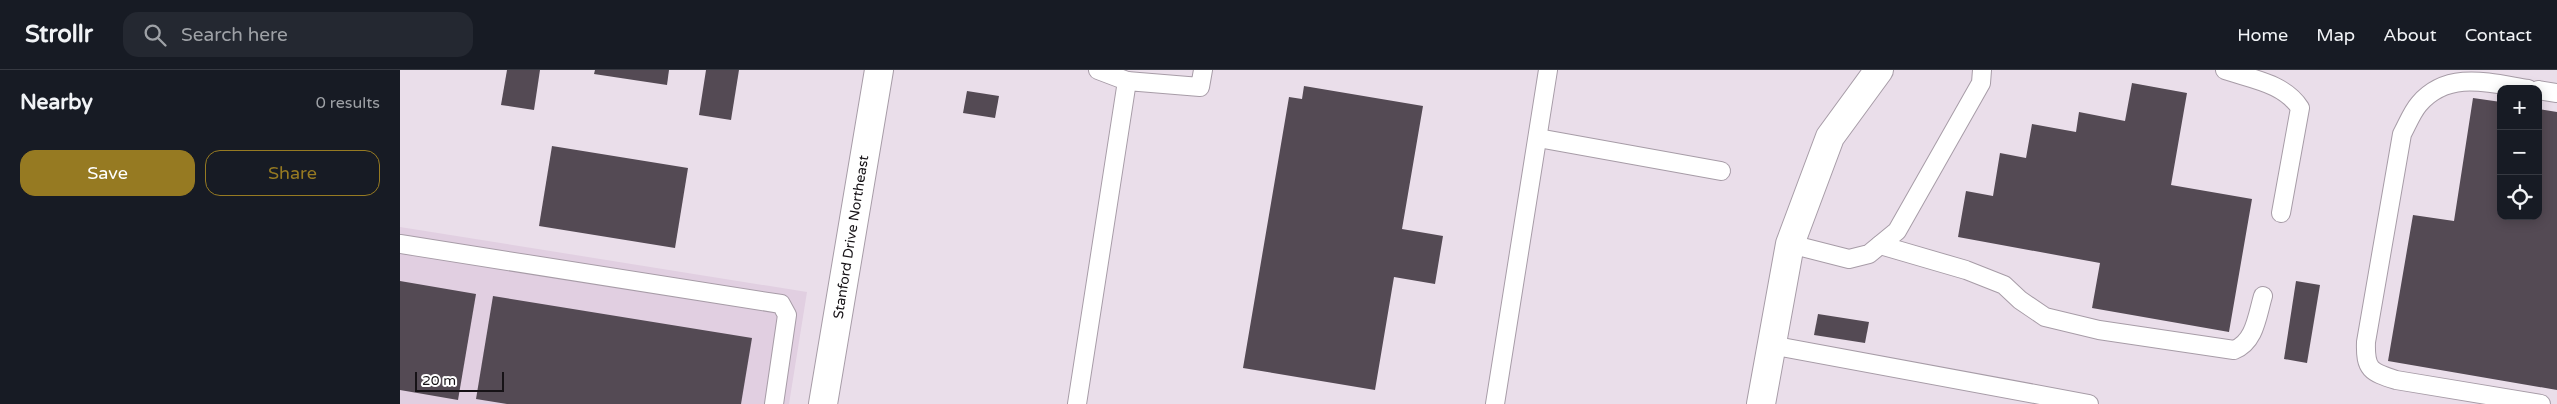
<!DOCTYPE html>
<html lang="en">
<head>
<meta charset="utf-8">
<style>
	body { margin:0; font-family:"Varela Round",sans-serif; background:#242831; color:#f1f3f6 }
	.controls { position:absolute; right:15px; top:15px; display:grid; overflow:hidden; border-radius:10px; box-shadow:0 2px 12px #0003 }
	.controls button { width:45px; height:45px; display:grid; place-items:center; padding:0; border:0; border-bottom:1px solid #363941; background:#171b24; color:#f1f3f6; font:25px sans-serif }
	.scale { position:absolute; left:15px; bottom:12px; width:89px; box-sizing:border-box; padding-left:5px; border:2px solid #161216; border-top:0; font-size:14px; line-height:18px; white-space:nowrap; color:#161216; -webkit-text-stroke:4px #fff; paint-order:stroke }
	.list { margin:0; padding:0; list-style:none }
	h2 { display:flex; justify-content:space-between; align-items:center; height:65px; margin:0; padding:0 20px; font-size:21px }
	h2 small { font-size:16px; font-weight:400; color:#9ea1a6 }
	.actions { display:flex; gap:10px; padding:15px 20px }
	.actions a { flex:1; padding:11px 0; border:1px solid #967a22; border-radius:15px; text-align:center; font-size:18px; color:#967a22 }
	.actions .main { background:#967a22; color:#fff }
	.icon { flex:none; width:28px; height:28px; fill:none; stroke:currentColor; stroke-width:2; stroke-linecap:round; stroke-linejoin:round }
	.map { position:relative; flex:none; width:2157px; height:334px; overflow:hidden }
	header { display:flex; align-items:center; gap:30px; box-sizing:border-box; height:70px; padding:0 25px; background:#171b24; border-bottom:1px solid #363941 }
	header strong { font-size:24px }
	nav { display:flex; gap:28px; margin-inline-start:auto; font-size:18px }
	.search { width:350px; height:45px; background:#242831; display:flex; align-items:center; gap:12px; box-sizing:border-box; padding:0 18px; border-radius:15px; color:#9ea1a6; font-size:19px }
	main { display:flex }
	aside { flex:1; background:#171b24 }
	.map>svg:first-child { display:block }
	.built { fill:#e1cfe1 }
	.building { fill:#544a54 }
	.lines { fill:none; stroke-linecap:round; stroke-linejoin:round }
	.service-casing { stroke:#a79ca7; stroke-width:20 }
	.minor-casing { stroke:#a79ca7; stroke-width:30 }
	.service { stroke:#fff; stroke-width:18 }
	.minor { stroke:#fff; stroke-width:28 }
	.labels { text-anchor:middle; dominant-baseline:central; stroke-width:5; stroke-linejoin:round; paint-order:stroke }
	.street-label { font-size:14px; fill:#161216; stroke:#fff }
</style>
</head>
<body>
<header>
<strong>Strollr</strong>
<div class="search"><svg class="icon" aria-label="search" viewBox="0 0 24 24"><circle cx="10" cy="10" r="6"/><path d="M15 15l6 6"/></svg>Search here</div>
<nav><a>Home</a><a>Map</a><a>About</a><a>Contact</a></nav>
</header>
<main>
<aside>
<h2>Nearby<small>0 results</small></h2>
<ul class="list">
</ul>
<div class="actions"><a class="main">Save</a><a>Share</a></div>
</aside>
<div class="map">
<svg width="2157" height="334" viewBox="0 0 2157 334">
	<rect width="100%" height="100%" fill="#eadeea"/>
	<path class="built" d="M0,157L407,222L389,334H0Z"/>
	<g class="building">
		<path d="M107,0H140L134,40L101,35Z"/>
		<path d="M195,0H269L267,15L194,4Z"/>
		<path d="M306,0H339L331,50L299,45Z"/>
		<path d="M1732,13L1787,23L1771,115L1852,129L1829,262L1692,238L1700,193L1558,167L1566,121L1593,126L1600,83L1626,88L1632,54L1676,62L1679,42L1725,51Z"/>
		<path d="M904,16L1023,36L1002,159L1043,166L1035,214L994,207L975,320L843,298L889,27L902,29Z"/>
		<path d="M567,21L599,26L595,48L563,43Z"/>
		<path d="M2073,28L2101,32V146H2138V39L2157,42V320L1988,291L2013,145L2054,151Z"/>
		<path d="M152,76L288,98L275,178L139,156Z"/>
		<path d="M0,211L76,224L58,330L0,320Z"/>
		<path d="M1896,211L1920,215L1907,293L1884,289Z"/>
		<path d="M93,226L352,268L341,334H107L76,329Z"/>
		<path d="M1418,244L1469,252L1465,273L1414,265Z"/>
	</g>
	<g class="lines">
		<defs>
			<g id="service">
				<path d="M698,0L727,11"/>
				<path d="M1825,0C1851,9 1884,13 1900,38L1881,143"/>
				<path d="M2128,19C2090,13 2048,0 2019,34C2012,42 2007,55 2002,64L1966,272C1965,300 1971,302 1996,310L2141,334"/>
				<path d="M2138,20L2157,23"/>
				<path d="M1138,68L1321,101"/>
				<path d="M0,174L381,234L387,245L374,334"/>
				<path d="M1390,174L1449,189L1469,184L1497,161L1581,13L1582,0"/>
				<path d="M1480,175L1566,200L1604,215L1620,230L1645,247L1699,260L1834,280C1855,272 1857,246 1863,226"/>
				<path d="M1371,275L1689,334"/>
				<path d="M677,334L727,11L800,17L803,0"/>
				<path d="M1095,334L1148,0"/>
			</g>
			<g id="minor">
				<path d="M423,334L479,0"/>
				<path d="M1361,334L1390,174L1430,67L1479,0"/>
			</g>
		</defs>
		<use href="#service" class="service-casing"/>
		<use href="#minor" class="minor-casing"/>
		<use href="#service" class="service"/>
		<use href="#minor" class="minor"/>
	</g>
	<g class="labels">
		<g class="street-label">
			<text transform="translate(451 167) rotate(-81)">Stanford Drive Northeast</text>
		</g>
	</g>
</svg>
<div class="controls">
<button>+</button>
<button>−</button>
<button><svg class="icon" aria-label="locate" viewBox="0 0 24 24"><circle cx="12" cy="12" r="6"/><path d="M12 2v4M12 18v4M2 12h4M18 12h4"/></svg></button>
</div>
<div class="scale">20 m</div>
</div>
</main>
</body>
</html>
